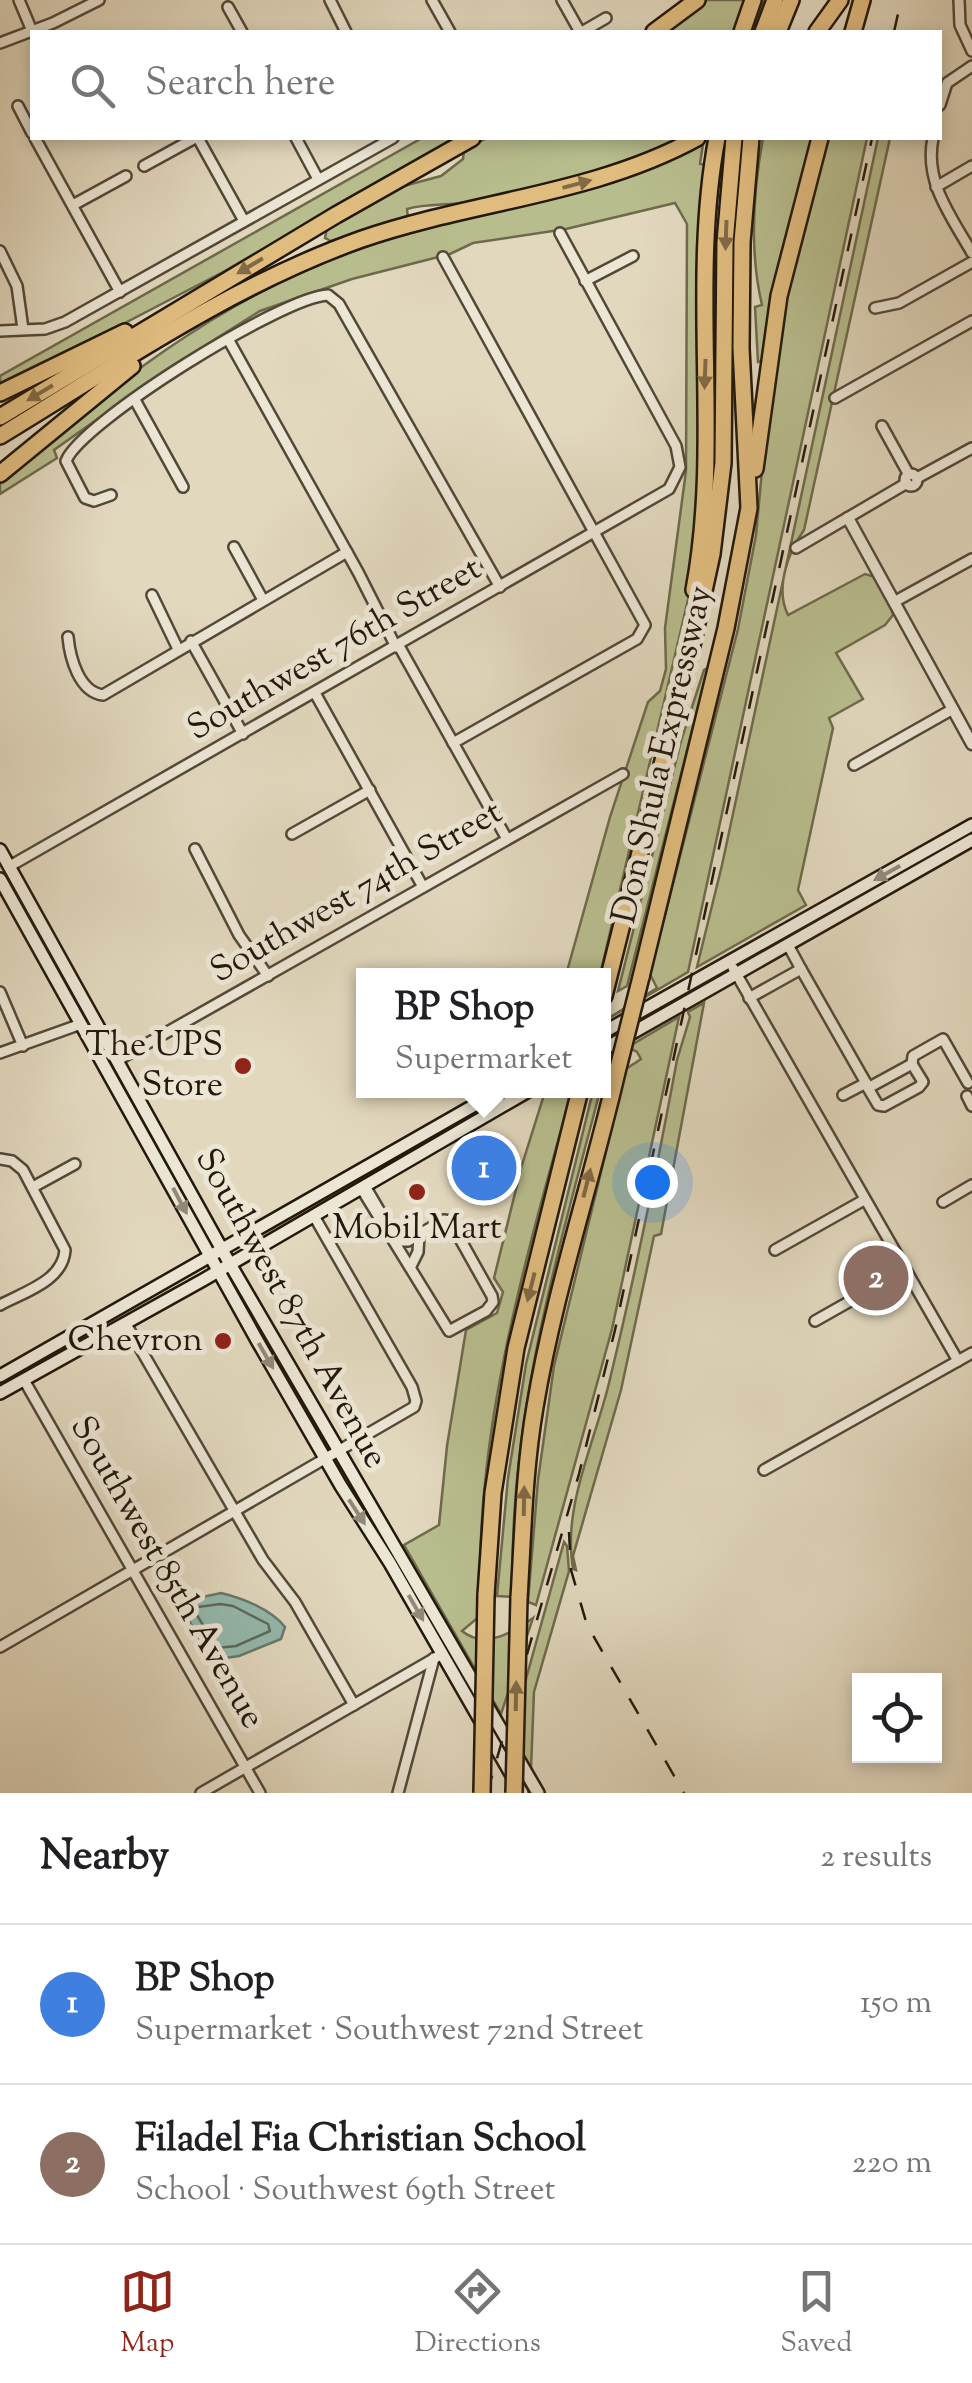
<!DOCTYPE html>
<html lang="en">
<head>
<meta charset="utf-8">
<style>
	body { margin:0; font-family:"Sorts Mill Goudy",serif; background:#f2f2f2; color:#202124 }
	.controls { position:absolute; right:30px; bottom:30px; display:grid; overflow:hidden; border-radius:0px; box-shadow:0 5px 15px #0003 }
	.controls button { width:90px; height:90px; display:grid; place-items:center; padding:0; border:0; border-bottom:2px solid #e0e0e0; background:#fff; color:#202124; font:50px sans-serif }
	.you { position:absolute; left:652px; top:1182px; width:35px; height:35px; margin:-25px; border:8px solid #fff; border-radius:50%; background:#1a73e8; box-shadow:0 0 0 15px #1a73e833 }
	.badge { display:grid; place-items:center; width:65px; height:65px; border-radius:50%; background:#8f2418; color:#fff; font-size:32px; font-weight:700 }
	.pin { position:absolute; translate:-50% -50%; border:5px solid #fff; box-shadow:0 2px 10px #0006 }
	.popup { position:absolute; left:356px; top:968px; width:255px; height:130px; box-sizing:border-box; display:grid; place-content:center; border-radius:0px; background:#fff; filter:drop-shadow(0 2px 8px #0005); font-size:32px; white-space:nowrap; color:#757577 }
	.popup b { font-size:38px; color:#202124 }
	.popup::after { content:''; position:absolute; left:50%; top:100%; margin-left:-20px; border:20px solid transparent; border-top-color:#fff }
	.list { margin:0; padding:0; list-style:none }
	h2 { display:flex; justify-content:space-between; align-items:center; height:130px; margin:0; padding:0 40px; font-size:42px }
	h2 small { font-size:32px; font-weight:400; color:#757577 }
	.list li { display:grid; grid-template-columns:65px 1fr auto; gap:30px; align-items:center; box-sizing:border-box; height:160px; padding:0 40px; border-top:2px solid #e0e0e0 }
	.list b { display:block; font-size:38px; white-space:nowrap }
	.list p { margin:0; font-size:32px; white-space:nowrap; color:#757577 }
	.list em { font-size:32px; font-style:normal; color:#757577 }
	.icon { flex:none; width:55px; height:55px; fill:none; stroke:currentColor; stroke-width:2; stroke-linecap:round; stroke-linejoin:round }
	.map { position:relative; flex:none; width:972px; height:1793px; overflow:hidden }
	.search { position:absolute; background:#fff; box-shadow:0 5px 15px #0003; left:30px; right:30px; top:30px; height:110px; display:flex; align-items:center; gap:25px; box-sizing:border-box; padding:0 35px; border-radius:0px; color:#757577; font-size:38px }
	.sheet { height:450px; background:#fff }
	nav { display:flex; justify-content:space-around; align-items:center; box-sizing:border-box; height:140px; border-top:2px solid #e0e0e0; background:#fff; font-size:28px; color:#757577 }
	nav a { display:grid; justify-items:center; gap:5px }
	nav .on { color:#8f2418 }
	.map>svg:first-child { display:block }
	.green { fill:#b8bd8e; stroke:#6e6a4c; stroke-width:2.5 }
	.water { fill:#95baae; stroke:#67796d; stroke-width:2.5 }
	.lines { fill:none; stroke-linecap:round; stroke-linejoin:round }
	.shore { stroke:#5c695c; stroke-width:2.5 }
	.minor-casing { stroke:#534838; stroke-width:14 }
	.tertiary-casing { stroke:#534838; stroke-width:15 }
	.secondary-casing { stroke:#23180b; stroke-width:16 }
	.motorway-casing { stroke:#23180b; stroke-width:20 }
	.minor { stroke:#ece6d5; stroke-width:9 }
	.tertiary { stroke:#ece6d5; stroke-width:10 }
	.secondary { stroke:#ece6d5; stroke-width:11 }
	.motorway { stroke:#e1bc7f; stroke-width:15 }
	.rail { stroke:#23180b; stroke-width:2.5; stroke-dasharray:18 18; stroke-linecap:butt }
	.motorway-bridge-casing { stroke:#23180b; stroke-width:20; stroke-linecap:butt }
	.motorway-bridge { stroke:#e1bc7f; stroke-width:15 }
	.oneway { fill:#826a45 }
	.oneway2 { fill:#92897a }
	.poi-dot { fill:#8f2418; stroke:#ece6d5; stroke-width:4 }
	.labels { text-anchor:middle; dominant-baseline:central; stroke-width:10; stroke-linejoin:round; paint-order:stroke }
	.street-label { font-size:35px; fill:#23180b; stroke:#ece6d5 }
	.poi-label { font-size:35px; fill:#23180b; stroke:#ece6d5; text-anchor:end }
</style>
</head>
<body>
<div class="map">
<svg width="972" height="1793" viewBox="0 0 972 1793">
	<rect width="100%" height="100%" fill="#e2d8be"/>
	<filter id="stains"><feTurbulence type="fractalNoise" baseFrequency=".002" numOctaves="4"/><feColorMatrix values="0 0 0 0 .2 0 0 0 0 .09 0 0 0 0 .02 0 0 0 .5 -.17"/></filter>
	<radialGradient id="worn" r=".72"><stop offset=".6" stop-color="#630" stop-opacity="0"/><stop offset="1" stop-color="#630" stop-opacity=".3"/></radialGradient>
	<g class="green">
		<path d="M706,0H764L752,32H664Z"/>
		<path d="M422,138H458L223,272L0,388V376Z"/>
		<path d="M487,138H682C616,170 541,189 468,202C448,206 428,203 407,209L408,218L331,241L325,238L327,228L400,187L441,176L463,159L464,150Z"/>
		<path d="M763,138H816L771,308L762,361L758,362L755,307L762,305C749,250 753,193 763,138Z"/>
		<path d="M828,138H867L688,972L604,1021L657,988L650,974L738,629L756,535L771,374L780,319Z"/>
		<path d="M878,138H890L804,530C787,554 775,589 788,615L865,574L875,577L891,605L893,615L885,625L836,653L863,699L829,718L833,728L798,890L806,905L697,967L722,865Z"/>
		<path d="M703,144L700,164L707,165L700,494L691,587L600,975H566L610,817L648,702L660,691L666,669L665,628L686,471L687,224L675,203L566,229L473,243L450,254L352,279L260,311L171,367L54,450L57,458L0,494V479C108,390 214,302 348,253C467,209 587,201 703,144Z"/>
		<path d="M708,668L627,986L618,991L681,741L704,670Z"/>
		<path d="M704,1003L661,1234L654,1236L621,1390L573,1556L576,1570L573,1569C562,1507 595,1442 609,1383C635,1276 657,1168 677,1060L690,1017L688,1012Z"/>
		<path d="M679,1017L612,1329L536,1605L528,1602L538,1480L554,1366L626,1069L641,1059L637,1052L628,1047Z"/>
		<path d="M552,1091H564L570,1098C524,1263 472,1443 481,1615L462,1631C485,1650 513,1632 533,1618L501,1714L404,1545L439,1525L447,1446L466,1330L497,1313L503,1292L494,1278L522,1165L544,1095Z"/>
		<path d="M593,1091H600C557,1256 507,1424 513,1597L497,1596L508,1478L526,1364Z"/>
		<path d="M564,1542L567,1546L569,1571L534,1692L531,1768L511,1733Z"/>
	</g>
	<path class="water" d="M221,1593C242,1598 271,1609 285,1627L281,1639L239,1656L212,1660L178,1602Z"/>
	<g class="lines">
		<path class="shore" d="M220,1604L233,1606L268,1624L270,1631L236,1646L217,1648L195,1612L198,1607Z"/>
		<defs>
			<g id="minor">
				<path d="M19,0L32,31"/>
				<path d="M330,0L346,32"/>
				<path d="M432,0L450,32"/>
				<path d="M562,0L580,32"/>
				<path d="M959,0L960,25L972,51"/>
				<path d="M228,7L242,32"/>
				<path d="M582,32L606,18"/>
				<path d="M0,43L53,23L99,0"/>
				<path d="M940,105L947,83L972,66"/>
				<path d="M18,106L32,133"/>
				<path d="M35,138L120,292"/>
				<path d="M198,138L244,221"/>
				<path d="M296,138L318,179"/>
				<path d="M933,138C924,182 951,216 972,253"/>
				<path d="M144,166L195,138"/>
				<path d="M936,187L972,166"/>
				<path d="M73,205L126,176"/>
				<path d="M0,251L17,286L23,329"/>
				<path d="M443,257L645,625L637,639L453,743"/>
				<path d="M585,281L633,256"/>
				<path d="M875,308L899,303L972,262"/>
				<path d="M0,331L45,329L65,322L393,138"/>
				<path d="M228,339L358,572L396,647"/>
				<path d="M835,398L972,321"/>
				<path d="M135,400L183,487"/>
				<path d="M882,426L909,475"/>
				<circle cx="911" cy="480" r="6"/>
				<path d="M917,478L972,448"/>
				<path d="M111,495L94,501L85,498L66,461C81,422 284,296 328,295L339,304L500,587"/>
				<path d="M234,547L263,600"/>
				<path d="M796,548L907,483"/>
				<path d="M152,595L178,649"/>
				<path d="M894,602L972,559"/>
				<path d="M68,637C70,658 79,692 103,695L347,552"/>
				<path d="M191,641L243,734"/>
				<path d="M399,646L507,839"/>
				<path d="M315,693L423,887"/>
				<path d="M854,765L953,709"/>
				<path d="M292,834L370,790"/>
				<path d="M195,849L239,935L268,976"/>
				<path d="M10,866L669,489L680,467L676,446L560,233"/>
				<path d="M733,968L958,1361"/>
				<path d="M801,969L866,1083L843,1095"/>
				<path d="M0,992L23,1046"/>
				<path d="M749,998L801,969L788,945"/>
				<path d="M0,1053L81,1024"/>
				<path d="M118,1060L623,774"/>
				<path d="M866,1083L868,1088L912,1064L913,1056L943,1039L968,1083"/>
				<path d="M868,1088L878,1105L884,1106L919,1087L923,1082L912,1064"/>
				<path d="M967,1096L972,1106"/>
				<path d="M0,1159L12,1161L23,1170L65,1250C63,1281 24,1292 0,1305"/>
				<path d="M33,1187L75,1164"/>
				<path d="M361,1188L449,1331L486,1311L493,1302L492,1296L450,1221L444,1220L408,1241H400L393,1234L365,1186"/>
				<path d="M943,1202L972,1185"/>
				<path d="M775,1250L864,1200"/>
				<path d="M411,1266L418,1252L419,1235"/>
				<path d="M815,1321L905,1270"/>
				<path d="M126,1324L263,1560L295,1602L354,1705"/>
				<path d="M24,1380L260,1793"/>
				<path d="M764,1470L972,1353"/>
				<path d="M0,1647L414,1407L416,1401L412,1387L314,1216"/>
				<path d="M201,1793L442,1654"/>
				<path d="M398,1793L434,1658"/>
			</g>
			<path id="tertiary" d="M848,518L972,744"/>
			<g id="secondary">
				<path d="M0,850L230,1264L538,1793"/>
				<path d="M0,879L258,1342L341,1486L390,1563L522,1793"/>
				<path d="M604,1032L972,825"/>
				<path d="M604,1049L972,840"/>
				<path d="M0,1376L501,1090"/>
				<path d="M0,1393L203,1280L530,1090"/>
			</g>
			<g id="motorway">
				<path d="M654,32L697,0"/>
				<path d="M742,32L753,0"/>
				<path d="M763,32L775,0"/>
				<path d="M778,32L791,0"/>
				<path d="M817,32L840,0"/>
				<path d="M853,32L862,0"/>
				<path d="M0,393L125,332"/>
				<path d="M0,417L336,215L472,138"/>
				<path d="M0,436C117,365 232,285 362,239C472,201 593,195 697,138"/>
				<path d="M755,469L779,296L820,138"/>
				<path d="M0,474L132,366"/>
				<path d="M694,590C722,441 689,286 717,138"/>
				<path d="M641,977L726,628L749,508L741,348L742,242L751,138"/>
				<path d="M604,996L693,641L712,554L723,463L725,243L734,138"/>
				<path d="M486,1595L493,1493L516,1348L580,1090"/>
				<path d="M519,1598C523,1534 524,1471 535,1407C554,1293 591,1184 617,1072"/>
			</g>
		</defs>
		<use href="#minor" class="minor-casing"/>
		<use href="#tertiary" class="tertiary-casing"/>
		<use href="#secondary" class="secondary-casing"/>
		<use href="#motorway" class="motorway-casing"/>
		<use href="#minor" class="minor"/>
		<use href="#tertiary" class="tertiary"/>
		<use href="#secondary" class="secondary"/>
		<use href="#motorway" class="motorway"/>
		<g class="rail">
			<path d="M894,32L901,0"/>
			<path d="M569,1532L571,1570L587,1625L684,1793"/>
			<path d="M487,1793L579,1474L615,1330L872,138"/>
		</g>
		<defs>
			<g id="motorway-bridge">
				<path d="M617,1072L641,977"/>
				<path d="M482,1793L486,1595"/>
				<path d="M514,1793L519,1598"/>
			</g>
		</defs>
		<use href="#motorway-bridge" class="motorway-bridge-casing"/>
		<use href="#motorway-bridge" class="motorway-bridge"/>
	</g>
	<defs><path id="oneway-solid" d="M-6-.8H1V-3.2L6.5 0L1 3.2V.8H-6Z" transform="scale(2.5)"/></defs>
	<g class="oneway">
		<use href="#oneway-solid" transform="translate(577 184) rotate(-15)"/>
		<use href="#oneway-solid" transform="translate(726 235) rotate(92)"/>
		<use href="#oneway-solid" transform="translate(250 266) rotate(149)"/>
		<use href="#oneway-solid" transform="translate(705 374) rotate(92)"/>
		<use href="#oneway-solid" transform="translate(40 393) rotate(149)"/>
		<use href="#oneway-solid" transform="translate(587 1183) rotate(-76)"/>
		<use href="#oneway-solid" transform="translate(531 1287) rotate(104)"/>
		<use href="#oneway-solid" transform="translate(524 1501) rotate(-89)"/>
		<use href="#oneway-solid" transform="translate(516 1696) rotate(-89)"/>
	</g>
	<g class="oneway2">
		<use href="#oneway-solid" transform="translate(887 873) rotate(151)"/>
		<use href="#oneway-solid" transform="translate(180 1201) rotate(62)"/>
		<use href="#oneway-solid" transform="translate(266 1356) rotate(60)"/>
		<use href="#oneway-solid" transform="translate(357 1512) rotate(57)"/>
		<use href="#oneway-solid" transform="translate(416 1608) rotate(60)"/>
	</g>
	<g class="poi-dot">
		<circle cx="243" cy="1066" r="10"/>
		<circle cx="417" cy="1192" r="10"/>
		<circle cx="223" cy="1341" r="10"/>
	</g>
	<g class="labels">
		<g class="street-label">
			<text transform="translate(335 650) rotate(-30)">Southwest 76th Street</text>
			<text transform="translate(664 755) rotate(-77)">Don Shula Expressway</text>
			<text transform="translate(357 893) rotate(-30)">Southwest 74th Street</text>
			<text transform="translate(290 1309) rotate(61)">Southwest 87th Avenue</text>
			<text transform="translate(166 1573) rotate(60)">Southwest 85th Avenue</text>
		</g>
		<g class="poi-label">
			<text x="223" y="1046">The UPS<tspan x="223" dy="40">Store</tspan></text>
			<text x="417" y="1229" text-anchor="middle">Mobil Mart</text>
			<text x="203" y="1341">Chevron</text>
		</g>
	</g>
	<rect width="100%" height="100%" filter="url(#stains)"/>
	<rect width="100%" height="100%" fill="url(#worn)"/>
</svg>
<div class="controls">
<button><svg class="icon" aria-label="locate" viewBox="0 0 24 24"><circle cx="12" cy="12" r="6"/><path d="M12 2v4M12 18v4M2 12h4M18 12h4"/></svg></button>
</div>
<div class="you"></div>
<div class="pin badge" style="left:484px;top:1168px;background:#3f7fe0">1</div>
<div class="popup"><b>BP Shop</b>Supermarket</div>
<div class="pin badge" style="left:876px;top:1278px;background:#8d6e63">2</div>
<div class="search"><svg class="icon" aria-label="search" viewBox="0 0 24 24"><circle cx="10" cy="10" r="6"/><path d="M15 15l6 6"/></svg>Search here</div>
</div>
<section class="sheet">
<h2>Nearby<small>2 results</small></h2>
<ul class="list">
<li><span class="badge" style="background:#3f7fe0">1</span><div><b>BP Shop</b><p>Supermarket · Southwest 72nd Street</p></div><em>150 m</em></li>
<li><span class="badge" style="background:#8d6e63">2</span><div><b>Filadel Fia Christian School</b><p>School · Southwest 69th Street</p></div><em>220 m</em></li>
</ul>
</section>
<nav>
<a class="on"><svg class="icon" aria-label="map" viewBox="0 0 24 24"><path d="M3 6l6-2 6 2 6-2v14l-6 2-6-2-6 2zM9 4v14M15 6v14"/></svg>Map</a>
<a><svg class="icon" aria-label="directions" viewBox="0 0 24 24"><path d="M12 3l9 9-9 9-9-9zM9 14v-3h6M13 9l2 2-2 2"/></svg>Directions</a>
<a><svg class="icon" aria-label="saved" viewBox="0 0 24 24"><path d="M7 4h10v16l-5-4-5 4z"/></svg>Saved</a>
</nav>
</body>
</html>
